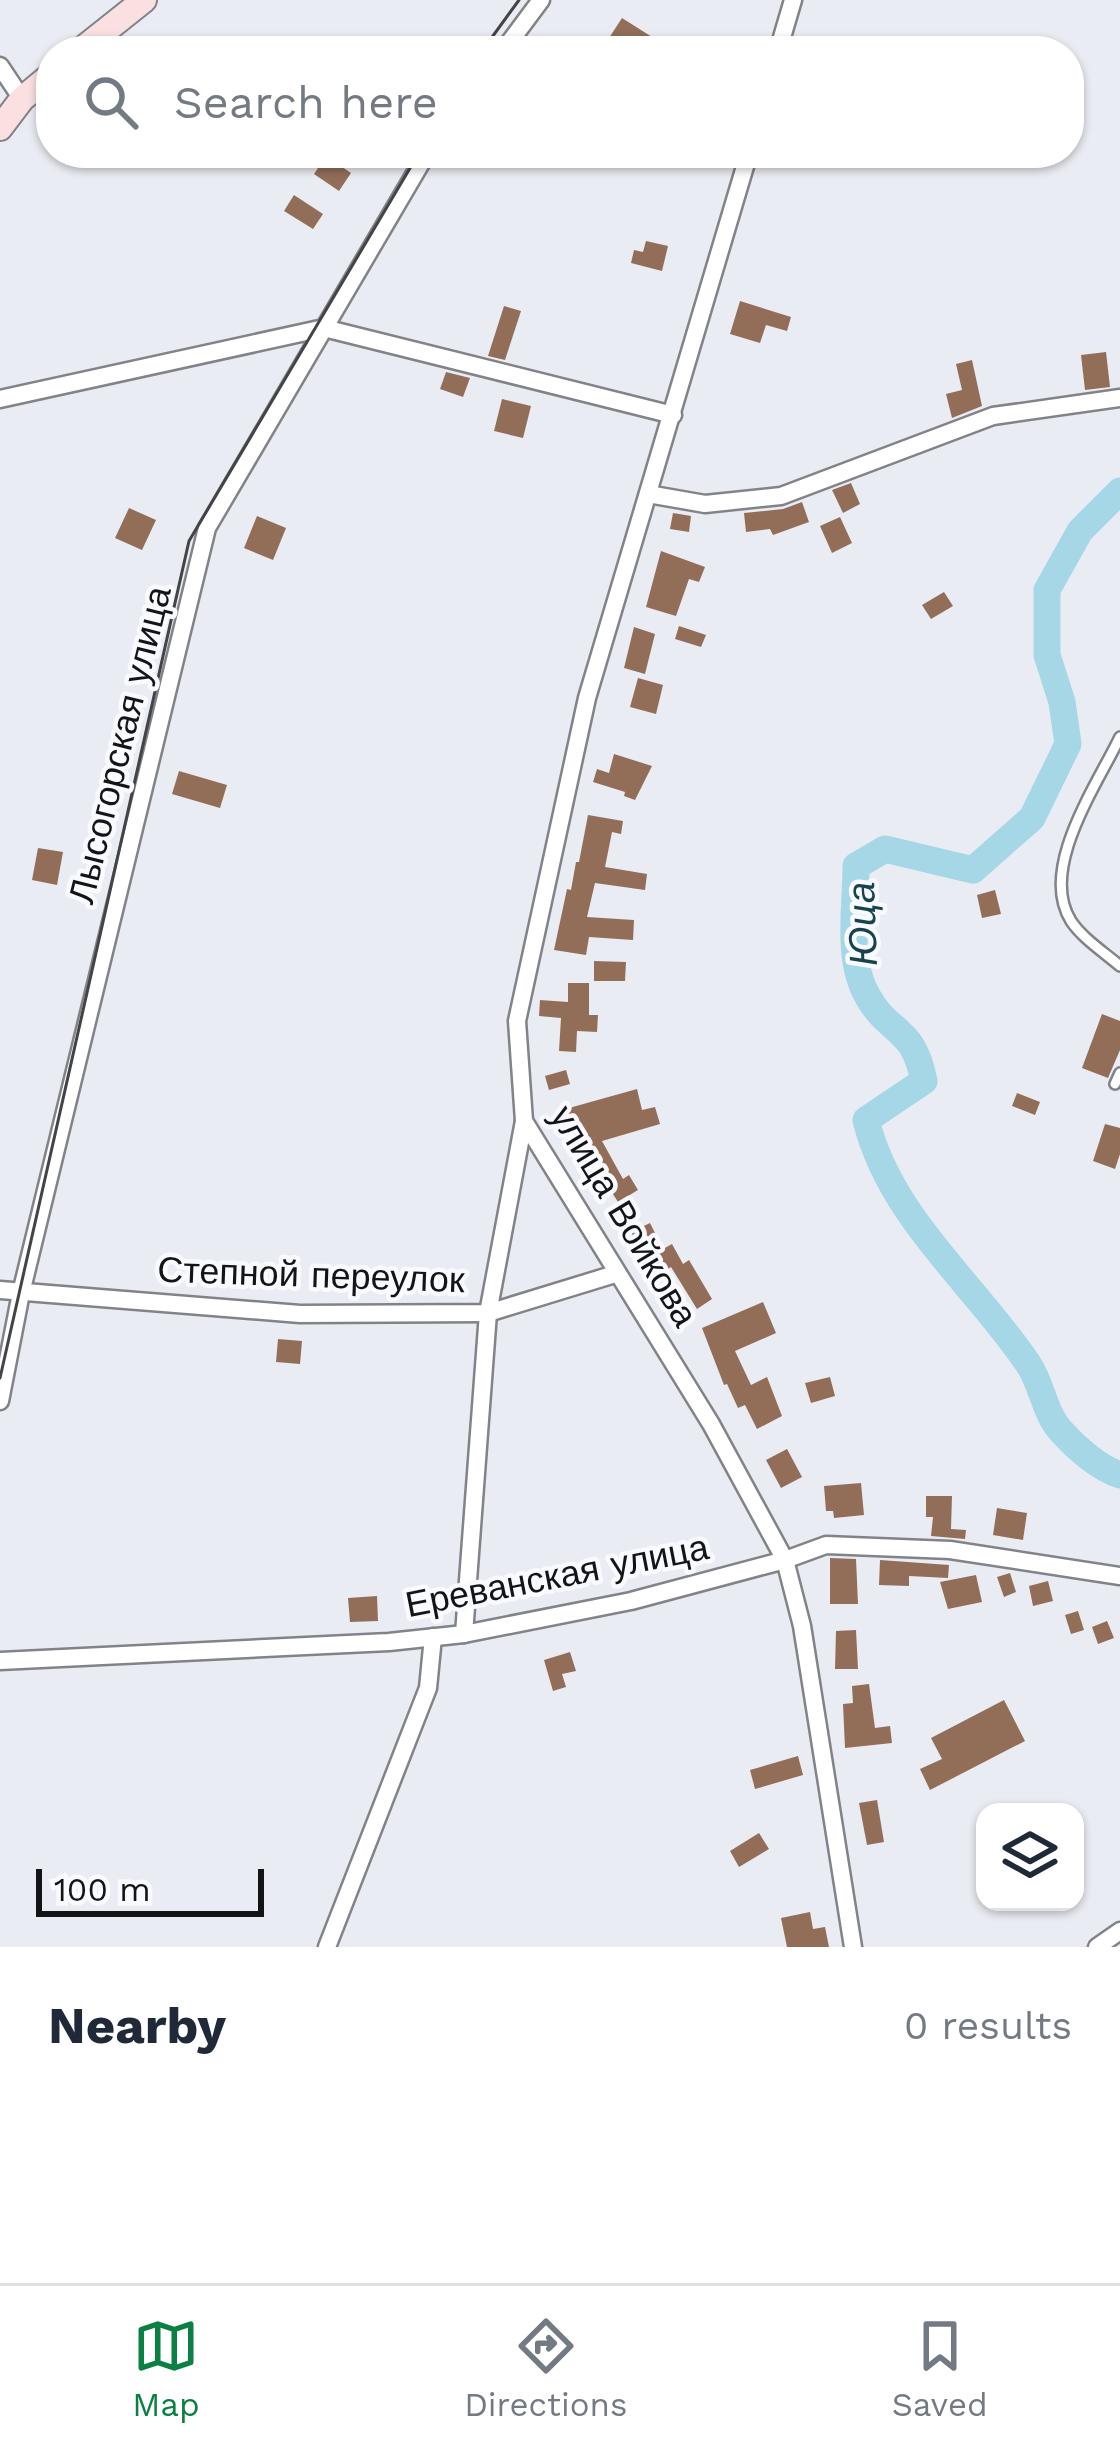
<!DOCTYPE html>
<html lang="en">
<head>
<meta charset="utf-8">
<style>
	body { margin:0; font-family:"Work Sans",sans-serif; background:#f6f6f7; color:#1f2937 }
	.controls { position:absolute; right:36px; bottom:36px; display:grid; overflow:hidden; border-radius:24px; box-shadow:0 3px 9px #0004 }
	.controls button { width:108px; height:108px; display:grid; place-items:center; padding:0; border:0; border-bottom:3px solid #e0e1e3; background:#fff; color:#1f2937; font:60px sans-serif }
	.scale { position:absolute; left:36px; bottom:30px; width:228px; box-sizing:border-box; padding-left:12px; border:6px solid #131416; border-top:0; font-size:33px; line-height:42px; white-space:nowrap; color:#131416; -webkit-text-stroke:9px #f8faff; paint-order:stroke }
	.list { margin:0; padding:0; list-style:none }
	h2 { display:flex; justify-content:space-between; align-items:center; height:156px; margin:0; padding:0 48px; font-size:51px }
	h2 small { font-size:39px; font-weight:400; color:#747a83 }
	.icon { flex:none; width:66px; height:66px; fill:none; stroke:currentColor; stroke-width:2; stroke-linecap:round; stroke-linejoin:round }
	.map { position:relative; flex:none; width:1120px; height:1947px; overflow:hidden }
	.search { position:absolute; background:#fff; box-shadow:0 3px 9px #0004; left:36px; right:36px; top:36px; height:132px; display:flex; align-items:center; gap:30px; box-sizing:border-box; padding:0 42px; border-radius:48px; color:#747a83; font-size:45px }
	.sheet { height:336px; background:#fff }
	nav { display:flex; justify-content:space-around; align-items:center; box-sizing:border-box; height:168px; border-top:3px solid #e0e1e3; background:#fff; font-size:33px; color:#747a83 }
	nav a { display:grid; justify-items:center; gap:6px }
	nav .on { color:#0b8043 }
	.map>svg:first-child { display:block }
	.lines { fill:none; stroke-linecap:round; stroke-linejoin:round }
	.river { stroke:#a5d7e6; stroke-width:27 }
	.building { fill:#926e59 }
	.service-casing { stroke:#818389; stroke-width:14 }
	.minor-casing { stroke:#818389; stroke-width:21 }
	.secondary-casing { stroke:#818389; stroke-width:28 }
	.service { stroke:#fff; stroke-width:9 }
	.minor { stroke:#fff; stroke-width:16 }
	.secondary { stroke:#fbe0e2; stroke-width:24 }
	.tram { stroke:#434447; stroke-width:3 }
	.labels { text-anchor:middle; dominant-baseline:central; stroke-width:9; stroke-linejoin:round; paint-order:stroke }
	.street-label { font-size:36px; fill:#131416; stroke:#f8faff }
	.water-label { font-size:39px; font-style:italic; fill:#17434f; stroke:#f8faff }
</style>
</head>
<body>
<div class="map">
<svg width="1120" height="1947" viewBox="0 0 1120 1947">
	<rect width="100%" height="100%" fill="#eaecf3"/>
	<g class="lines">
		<path class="river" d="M1120,491L1080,531L1047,590V655L1062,702L1068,744L1032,818L973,870L885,849L856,866C856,907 846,960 868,997C890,1036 913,1025 924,1081L866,1120C890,1218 975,1284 1029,1365C1042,1385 1045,1414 1061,1431C1076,1448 1099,1468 1120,1475"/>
	</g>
	<g class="building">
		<path d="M622,18L660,42L655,51H630L609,38Z"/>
		<path d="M326,156L351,173L339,191L314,174Z"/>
		<path d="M294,195L323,214L313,229L284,211Z"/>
		<path d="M646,241L668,246L662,271L631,263L634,250L643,252Z"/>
		<path d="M740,301L791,317L787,331L766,325L760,343L730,334Z"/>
		<path d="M504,306L521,311L505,360L488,356Z"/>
		<path d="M1106,352L1110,387L1085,390L1081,355Z"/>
		<path d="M972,360L982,406L952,418L946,394L962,390L956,364Z"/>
		<path d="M446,372L470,378L463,397L440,389Z"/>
		<path d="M502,399L531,406L523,438L494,431Z"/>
		<path d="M851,483L860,504L843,513L832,490Z"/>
		<path d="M802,502L809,522L773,535L770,529L746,532L744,513L783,509Z"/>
		<path d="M129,508L156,520L142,550L115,538Z"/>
		<path d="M673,513L691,516L689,532L670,529Z"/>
		<path d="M257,516L286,528L273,560L244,548Z"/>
		<path d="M840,517L852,543L832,553L820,526Z"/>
		<path d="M661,551L705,567L699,582L689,579L676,616L646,607Z"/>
		<path d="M944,592L953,606L931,619L922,605Z"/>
		<path d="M679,626L706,635L701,647L675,639Z"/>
		<path d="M634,627L655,634L645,674L624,668Z"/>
		<path d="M638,678L663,685L656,714L630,707Z"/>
		<path d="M614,754L652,766L635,800L624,796L625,792L593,782L597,769L609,773Z"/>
		<path d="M179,771L227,785L220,808L172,794Z"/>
		<path d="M588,815L623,821L621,834L612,832L605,867L647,874L645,890L595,883L587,917L634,920L633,940L589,937L586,955L554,950L567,889L571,890L576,862H579Z"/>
		<path d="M38,848L63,852L57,885L32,880Z"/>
		<path d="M995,890L1001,914L982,918L977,895Z"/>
		<path d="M594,961L626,962L625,981H594Z"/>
		<path d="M568,983H589V1015H598L597,1032L577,1031L576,1052L559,1051L561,1018L539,1016L540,1000L568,1002Z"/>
		<path d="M1102,1014L1120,1021V1050L1108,1078L1082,1068Z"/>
		<path d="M566,1070L570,1084L549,1090L545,1076Z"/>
		<path d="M637,1089L642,1110L655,1107L660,1124L602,1141L623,1179L629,1175L638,1190L618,1202L583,1147L571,1150L562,1110Z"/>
		<path d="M1017,1093L1040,1102L1035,1115L1012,1106Z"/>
		<path d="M1105,1124L1120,1128V1154L1115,1169L1093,1161Z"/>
		<path d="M650,1223L663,1249L672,1244L683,1264L689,1260L712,1299L697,1309L671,1267L661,1273L644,1243L638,1247L631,1232Z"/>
		<path d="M763,1302L776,1333L735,1351L751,1385L767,1377L782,1416L757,1429L745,1405L738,1408L727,1384L724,1385L702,1328Z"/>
		<path d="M278,1339L302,1341L300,1364L276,1362Z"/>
		<path d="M830,1377L835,1396L811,1403L805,1383Z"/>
		<path d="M787,1449L802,1477L781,1488L766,1460Z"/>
		<path d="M861,1483L864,1515L834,1518L833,1511H826L824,1486Z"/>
		<path d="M926,1496H952L951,1529L966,1530L965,1539L931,1536L933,1517H926Z"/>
		<path d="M997,1508L1027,1513L1023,1540L993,1535Z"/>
		<path d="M830,1558L856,1559L858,1604H830Z"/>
		<path d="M880,1560L949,1565L948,1578L909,1576V1586L879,1585Z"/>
		<path d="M1010,1573L1016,1592L1004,1597L997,1577Z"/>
		<path d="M976,1575L982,1602L948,1609L940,1582Z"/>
		<path d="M1048,1581L1053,1601L1033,1606L1029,1586Z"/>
		<path d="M377,1596L378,1621L350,1622L348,1598Z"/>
		<path d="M1078,1611L1084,1630L1071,1634L1065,1615Z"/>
		<path d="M1107,1621L1114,1638L1098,1644L1092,1627Z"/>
		<path d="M856,1630L858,1669H835L836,1631Z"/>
		<path d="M570,1652L576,1671L562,1674L566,1687L553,1691L544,1660Z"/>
		<path d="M869,1684L875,1728L890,1726L892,1743L845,1748L843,1704L853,1703L852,1686Z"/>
		<path d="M1004,1700L1025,1741L930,1790L920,1769L942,1759L931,1738Z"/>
		<path d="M798,1756L803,1775L755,1789L750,1770Z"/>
		<path d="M877,1800L884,1842L867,1845L859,1803Z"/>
		<path d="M759,1833L769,1849L739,1867L730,1851Z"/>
		<path d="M810,1912L813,1929L825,1927L829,1947H787L781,1918Z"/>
	</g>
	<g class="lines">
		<defs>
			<g id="service">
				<path d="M1120,737C1097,785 1038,869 1071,921C1082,938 1105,953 1120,966"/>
				<path d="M1115,1084L1120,1073"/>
			</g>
			<g id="minor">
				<path d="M503,51L541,0"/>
				<path d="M778,51L793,0"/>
				<path d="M0,66L22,99L16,103"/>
				<path d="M749,153L587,698L517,1021L524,1121L711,1424L785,1560L802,1626L853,1947"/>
				<path d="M0,399L324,328L673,415"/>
				<path d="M648,494L705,504L781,496L993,416L1120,398"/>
				<path d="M0,1290L300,1314L488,1313L615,1274"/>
				<path d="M0,1401L21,1293L207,528L427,153"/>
				<path d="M464,1634L488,1313L524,1121"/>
				<path d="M0,1661L389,1642L464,1634L631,1601L785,1560L826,1545L950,1550L1120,1576"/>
				<path d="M327,1947L428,1688L433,1637"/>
				<path d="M1097,1947L1120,1931"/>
			</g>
			<g id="secondary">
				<path d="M80,51L144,0"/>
				<path d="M0,128L22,99L51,75"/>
			</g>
		</defs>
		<use href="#service" class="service-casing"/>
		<use href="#minor" class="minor-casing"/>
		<use href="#secondary" class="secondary-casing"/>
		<use href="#service" class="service"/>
		<use href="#minor" class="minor"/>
		<use href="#secondary" class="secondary"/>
		<g class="tram">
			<path d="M482,51L519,0"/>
			<path d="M0,1378L189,541L419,153"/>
		</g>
	</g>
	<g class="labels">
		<g class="street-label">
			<text transform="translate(120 745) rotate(-76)">Лысогорская улица</text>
			<text transform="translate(624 1216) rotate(59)">улица Войкова</text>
			<text transform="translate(311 1275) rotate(2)">Степной переулок</text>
			<text transform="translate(557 1576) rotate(-11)">Ереванская улица</text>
		</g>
		<g class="water-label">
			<text transform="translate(862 924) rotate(-92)">Юца</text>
		</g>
	</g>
</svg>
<div class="controls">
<button><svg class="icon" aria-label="layers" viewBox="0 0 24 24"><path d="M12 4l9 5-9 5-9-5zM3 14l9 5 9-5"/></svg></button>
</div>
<div class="scale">100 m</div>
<div class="search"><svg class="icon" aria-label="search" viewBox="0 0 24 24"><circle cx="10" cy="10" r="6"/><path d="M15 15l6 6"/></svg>Search here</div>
</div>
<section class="sheet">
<h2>Nearby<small>0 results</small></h2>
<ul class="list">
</ul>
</section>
<nav>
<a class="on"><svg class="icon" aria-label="map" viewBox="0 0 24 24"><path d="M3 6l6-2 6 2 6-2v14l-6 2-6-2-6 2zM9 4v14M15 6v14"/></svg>Map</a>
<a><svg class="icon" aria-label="directions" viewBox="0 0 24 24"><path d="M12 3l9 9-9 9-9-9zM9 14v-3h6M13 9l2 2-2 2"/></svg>Directions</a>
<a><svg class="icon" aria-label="saved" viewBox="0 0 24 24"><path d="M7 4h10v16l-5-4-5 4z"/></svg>Saved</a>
</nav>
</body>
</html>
